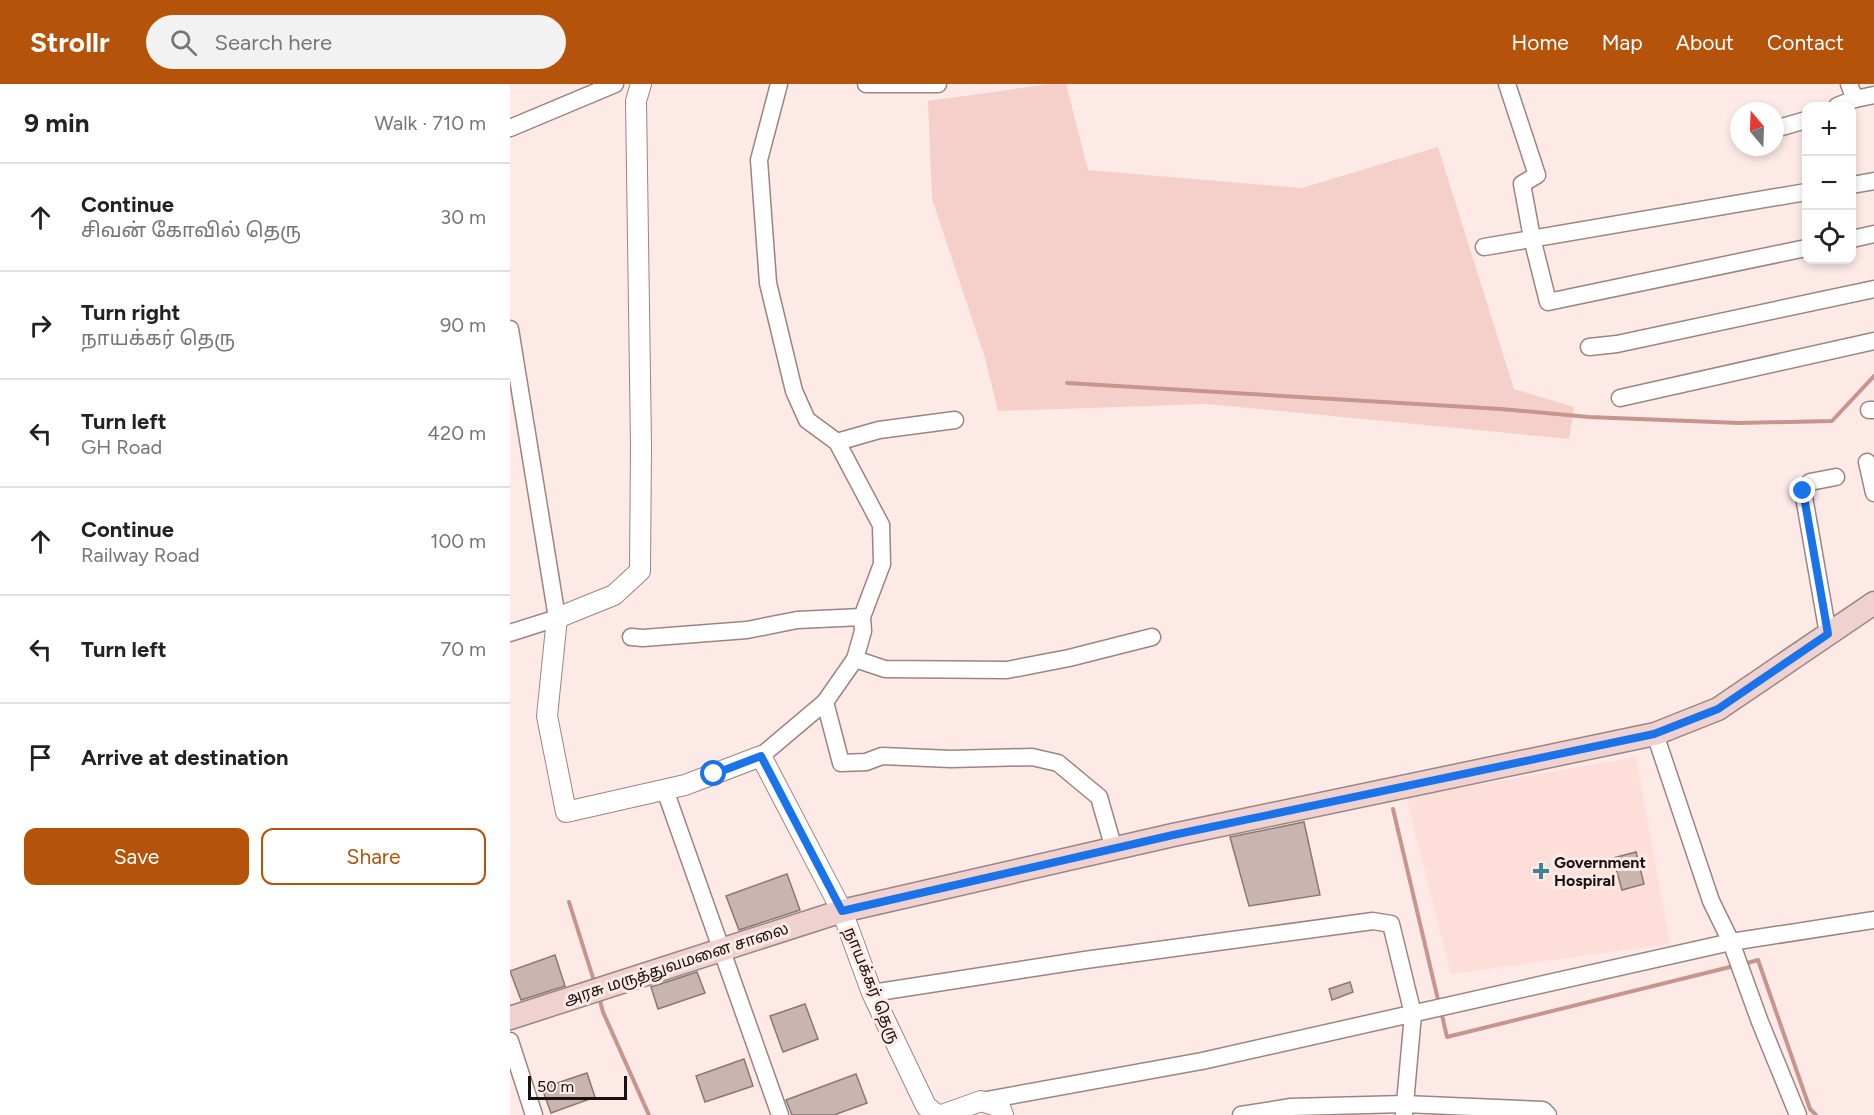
<!DOCTYPE html>
<html lang="en">
<head>
<meta charset="utf-8">
<style>
	body { margin:0; font-family:Figtree,"Noto Sans Tamil",sans-serif; background:#f2f2f2; color:#222 }
	.controls { position:absolute; right:18px; top:18px; display:grid; overflow:hidden; border-radius:12px; box-shadow:0 3px 9px #0003 }
	.controls button { width:54px; height:54px; display:grid; place-items:center; padding:0; border:0; border-bottom:2px solid #e0e0e0; background:#fff; color:#222; font:30px sans-serif }
	.compass { position:absolute; left:1220px; top:18px; width:54px; height:54px; border-radius:50%; background:#fff; box-shadow:0 3px 9px #0003; rotate:341deg }
	.scale { position:absolute; left:18px; bottom:15px; width:99px; box-sizing:border-box; padding-left:6px; border:3px solid #191110; border-top:0; font-size:16px; line-height:21px; white-space:nowrap; color:#191110; -webkit-text-stroke:4px #fdeae7; paint-order:stroke }
	.stop { position:absolute; width:18px; height:18px; margin:-14px; border:4px solid #1a73e8; border-radius:50%; background:#fff }
	.stop.end { background:#1a73e8; border-color:#fff; box-shadow:0 2px 6px #0008 }
	.list { margin:0; padding:0; list-style:none }
	h2 { display:flex; justify-content:space-between; align-items:center; height:78px; margin:0; padding:0 24px; font-size:26px }
	h2 small { font-size:20px; font-weight:400; color:#767676 }
	.list li { display:grid; grid-template-columns:39px 1fr auto; gap:18px; align-items:center; box-sizing:border-box; height:108px; padding:0 24px; border-top:2px solid #e0e0e0 }
	.list b { display:block; font-size:22px; white-space:nowrap }
	.list p { margin:0; font-size:20px; white-space:nowrap; color:#767676 }
	.list em { font-size:20px; font-style:normal; color:#767676 }
	.actions { display:flex; gap:12px; padding:18px 24px }
	.actions a { flex:1; padding:14px 0; border:2px solid #b45309; border-radius:12px; text-align:center; font-size:21px; color:#b45309 }
	.actions .main { background:#b45309; color:#fff }
	.icon { flex:none; width:33px; height:33px; fill:none; stroke:currentColor; stroke-width:2; stroke-linecap:round; stroke-linejoin:round }
	.map { position:relative; flex:none; width:1364px; height:1031px; overflow:hidden }
	header { display:flex; align-items:center; gap:36px; box-sizing:border-box; height:84px; padding:0 30px; background:#b45309; color:#fff }
	header strong { font-size:28px }
	nav { display:flex; gap:33px; margin-inline-start:auto; font-size:21px }
	.search { width:420px; height:54px; background:#f2f2f2; display:flex; align-items:center; gap:15px; box-sizing:border-box; padding:0 21px; border-radius:33px; color:#767676; font-size:22px }
	main { display:flex }
	aside { flex:1; background:#fff }
	.map>svg:first-child { display:block }
	.built { fill:#feded9 }
	.green { fill:#f5d0cb }
	.lines { fill:none; stroke-linecap:round; stroke-linejoin:round }
	.stream { stroke:#c6968e; stroke-width:4 }
	.building { fill:#cab4b0; stroke:#8b7773; stroke-width:1.5 }
	.minor-casing { stroke:#9a8582; stroke-width:19 }
	.tertiary-casing { stroke:#9a8582; stroke-width:22 }
	.secondary-casing { stroke:#9a8582; stroke-width:25 }
	.minor { stroke:#fff; stroke-width:16 }
	.tertiary { stroke:#fff; stroke-width:20 }
	.secondary { stroke:#efd2cf; stroke-width:22 }
	.route { stroke:#1a73e8; stroke-width:8 }
	.poi-dot { fill:#3f8590; stroke:#fdeae7; stroke-width:2 }
	.labels { text-anchor:middle; dominant-baseline:central; stroke-width:6; stroke-linejoin:round; paint-order:stroke }
	.poi-label { font-size:16px; font-weight:bold; fill:#191110; stroke:#fdeae7; text-anchor:start }
	.street-label { font-size:16px; fill:#191110; stroke:#fdeae7 }
</style>
</head>
<body>
<header>
<strong>Strollr</strong>
<div class="search"><svg class="icon" aria-label="search" viewBox="0 0 24 24"><circle cx="10" cy="10" r="6"/><path d="M15 15l6 6"/></svg>Search here</div>
<nav><a>Home</a><a>Map</a><a>About</a><a>Contact</a></nav>
</header>
<main>
<aside>
<h2>9 min<small>Walk · 710 m</small></h2>
<ul class="list">
<li><svg class="icon" aria-label="ahead" viewBox="0 0 24 24"><path d="M12 20V5M6 11l6-6 6 6"/></svg><div><b>Continue</b><p>சிவன் கோவில் தெரு</p></div><em>30 m</em></li>
<li><svg class="icon" aria-label="right" viewBox="0 0 24 24"><path d="M7 20v-9h11M14 6l5 5-5 5"/></svg><div><b>Turn right</b><p>நாயக்கர் தெரு</p></div><em>90 m</em></li>
<li><svg class="icon" aria-label="left" viewBox="0 0 24 24"><path d="M17 20v-9H6M10 6l-5 5 5 5"/></svg><div><b>Turn left</b><p>GH Road</p></div><em>420 m</em></li>
<li><svg class="icon" aria-label="ahead" viewBox="0 0 24 24"><path d="M12 20V5M6 11l6-6 6 6"/></svg><div><b>Continue</b><p>Railway Road</p></div><em>100 m</em></li>
<li><svg class="icon" aria-label="left" viewBox="0 0 24 24"><path d="M17 20v-9H6M10 6l-5 5 5 5"/></svg><div><b>Turn left</b></div><em>70 m</em></li>
<li><svg class="icon" aria-label="arrive" viewBox="0 0 24 24"><path d="M6 21V4h12l-3 4 3 4H6"/></svg><div><b>Arrive at destination</b></div></li>
</ul>
<div class="actions"><a class="main">Save</a><a>Share</a></div>
</aside>
<div class="map">
<svg width="1364" height="1031" viewBox="0 0 1364 1031">
	<rect width="100%" height="100%" fill="#fdeae7"/>
	<path class="built" d="M1126,673L1160,860L941,890L896,713Z"/>
	<path class="green" d="M541,0H556L578,86L792,104L928,63L1004,305L1064,323L1059,355L697,320L488,327L475,274L422,115L418,17Z"/>
	<g class="lines">
		<g class="stream">
			<path d="M557,299L991,325L1079,333L1229,339L1322,337L1364,292"/>
			<path d="M883,725L929,920"/>
			<path d="M59,818L85,900"/>
			<path d="M1234,880L1248,876L1300,1025L1306,1031"/>
			<path d="M89,913L93,928L139,1031"/>
			<path d="M931,927L937,953L1224,882"/>
		</g>
	</g>
	<g class="building">
		<path d="M794,738L810,811L739,822L720,753Z"/>
		<path d="M1126,768L1134,800L1112,806L1103,774Z"/>
		<path d="M277,790L290,826L229,846L216,812Z"/>
		<path d="M45,871L55,902L11,916L0,887Z"/>
		<path d="M187,888L195,909L148,925L141,903Z"/>
		<path d="M840,898L843,908L822,916L819,905Z"/>
		<path d="M295,920L308,955L273,968L260,932Z"/>
		<path d="M234,975L243,1002L195,1018L186,992Z"/>
		<path d="M77,989L85,1013L41,1029L32,1004Z"/>
		<path d="M346,990L357,1019L324,1031H282L276,1016Z"/>
	</g>
	<g class="lines">
		<defs>
			<g id="minor">
				<path d="M269,0L249,76L258,199L284,307L297,336L327,358L371,441L372,480L352,533L353,547L345,575L315,618"/>
				<path d="M356,0H428"/>
				<path d="M997,0L1027,91L1012,100L1022,154L1038,218L1296,164"/>
				<path d="M1339,0L1345,15L1364,11"/>
				<path d="M1327,22L1345,15"/>
				<path d="M0,44L105,0"/>
				<path d="M1265,45L1296,36"/>
				<path d="M1342,101L1364,97"/>
				<path d="M1342,155L1364,150"/>
				<path d="M974,163L1296,108"/>
				<path d="M0,245L47,534L0,549"/>
				<path d="M1079,263L1107,260L1364,205"/>
				<path d="M1110,314L1364,257"/>
				<path d="M1359,326H1364"/>
				<path d="M327,358L369,346L445,336"/>
				<path d="M1357,378L1364,409"/>
				<path d="M1318,550L1293,407L1300,398L1326,393"/>
				<path d="M121,553L133,554L237,546L287,536L352,533"/>
				<path d="M345,575L375,585L497,586L559,574L642,553"/>
				<path d="M1145,650L1201,817L1221,858L1250,938L1288,1031"/>
				<path d="M251,672L315,618L331,679L356,678L372,672L441,675L522,673L548,679L589,713L604,765"/>
				<path d="M155,706L270,1031"/>
				<path d="M362,909L575,876L863,837L881,840L903,930L894,1031"/>
				<path d="M0,957L24,1031"/>
				<path d="M471,1017L692,977L1221,858L1364,836"/>
				<path d="M731,1031L781,1023L894,1020L1033,1026L1038,1031"/>
			</g>
			<g id="tertiary">
				<path d="M131,0L126,17L131,361L130,487L104,511L47,534L37,632L56,728L175,701L251,672L332,827L362,909L416,1022L427,1031"/>
				<path d="M432,1031L471,1017L490,1023L493,1031"/>
			</g>
			<path id="secondary" d="M0,934L332,827L663,751L1145,650L1208,625L1364,519"/>
		</defs>
		<use href="#minor" class="minor-casing"/>
		<use href="#tertiary" class="tertiary-casing"/>
		<use href="#secondary" class="secondary-casing"/>
		<use href="#minor" class="minor"/>
		<use href="#tertiary" class="tertiary"/>
		<use href="#secondary" class="secondary"/>
	</g>
	<g class="lines">
		<path class="route" d="M204,690L251,672L332,827L663,751L1144,650L1208,625L1318,550L1293,407"/>
	</g>
	<path class="poi-dot" d="M1028 778h6v6h6v6h-6v6h-6v-6h-6v-6h6z"/>
	<g class="labels">
		<g class="poi-label">
			<text x="1044" y="778">Government<tspan x="1044" dy="18">Hospiral</tspan></text>
		</g>
		<g class="street-label">
			<text transform="translate(166 880) rotate(-18)">அரசு மருத்துவமனை சாலை</text>
			<text transform="translate(362 901) rotate(68)">நாயக்கர் தெரு</text>
		</g>
	</g>
</svg>
<div class="controls">
<button>+</button>
<button>−</button>
<button><svg class="icon" aria-label="locate" viewBox="0 0 24 24"><circle cx="12" cy="12" r="6"/><path d="M12 2v4M12 18v4M2 12h4M18 12h4"/></svg></button>
</div>
<svg class="compass" viewBox="-18 -18 36 36"><path d="M0-13l5 13h-10z" fill="#e53935"/><path d="M0 13l5-13h-10z" fill="#767676"/></svg>
<div class="scale">50 m</div>
<div class="stop" style="left:204px;top:690px"></div>
<div class="stop end" style="left:1293px;top:407px"></div>
</div>
</main>
</body>
</html>
